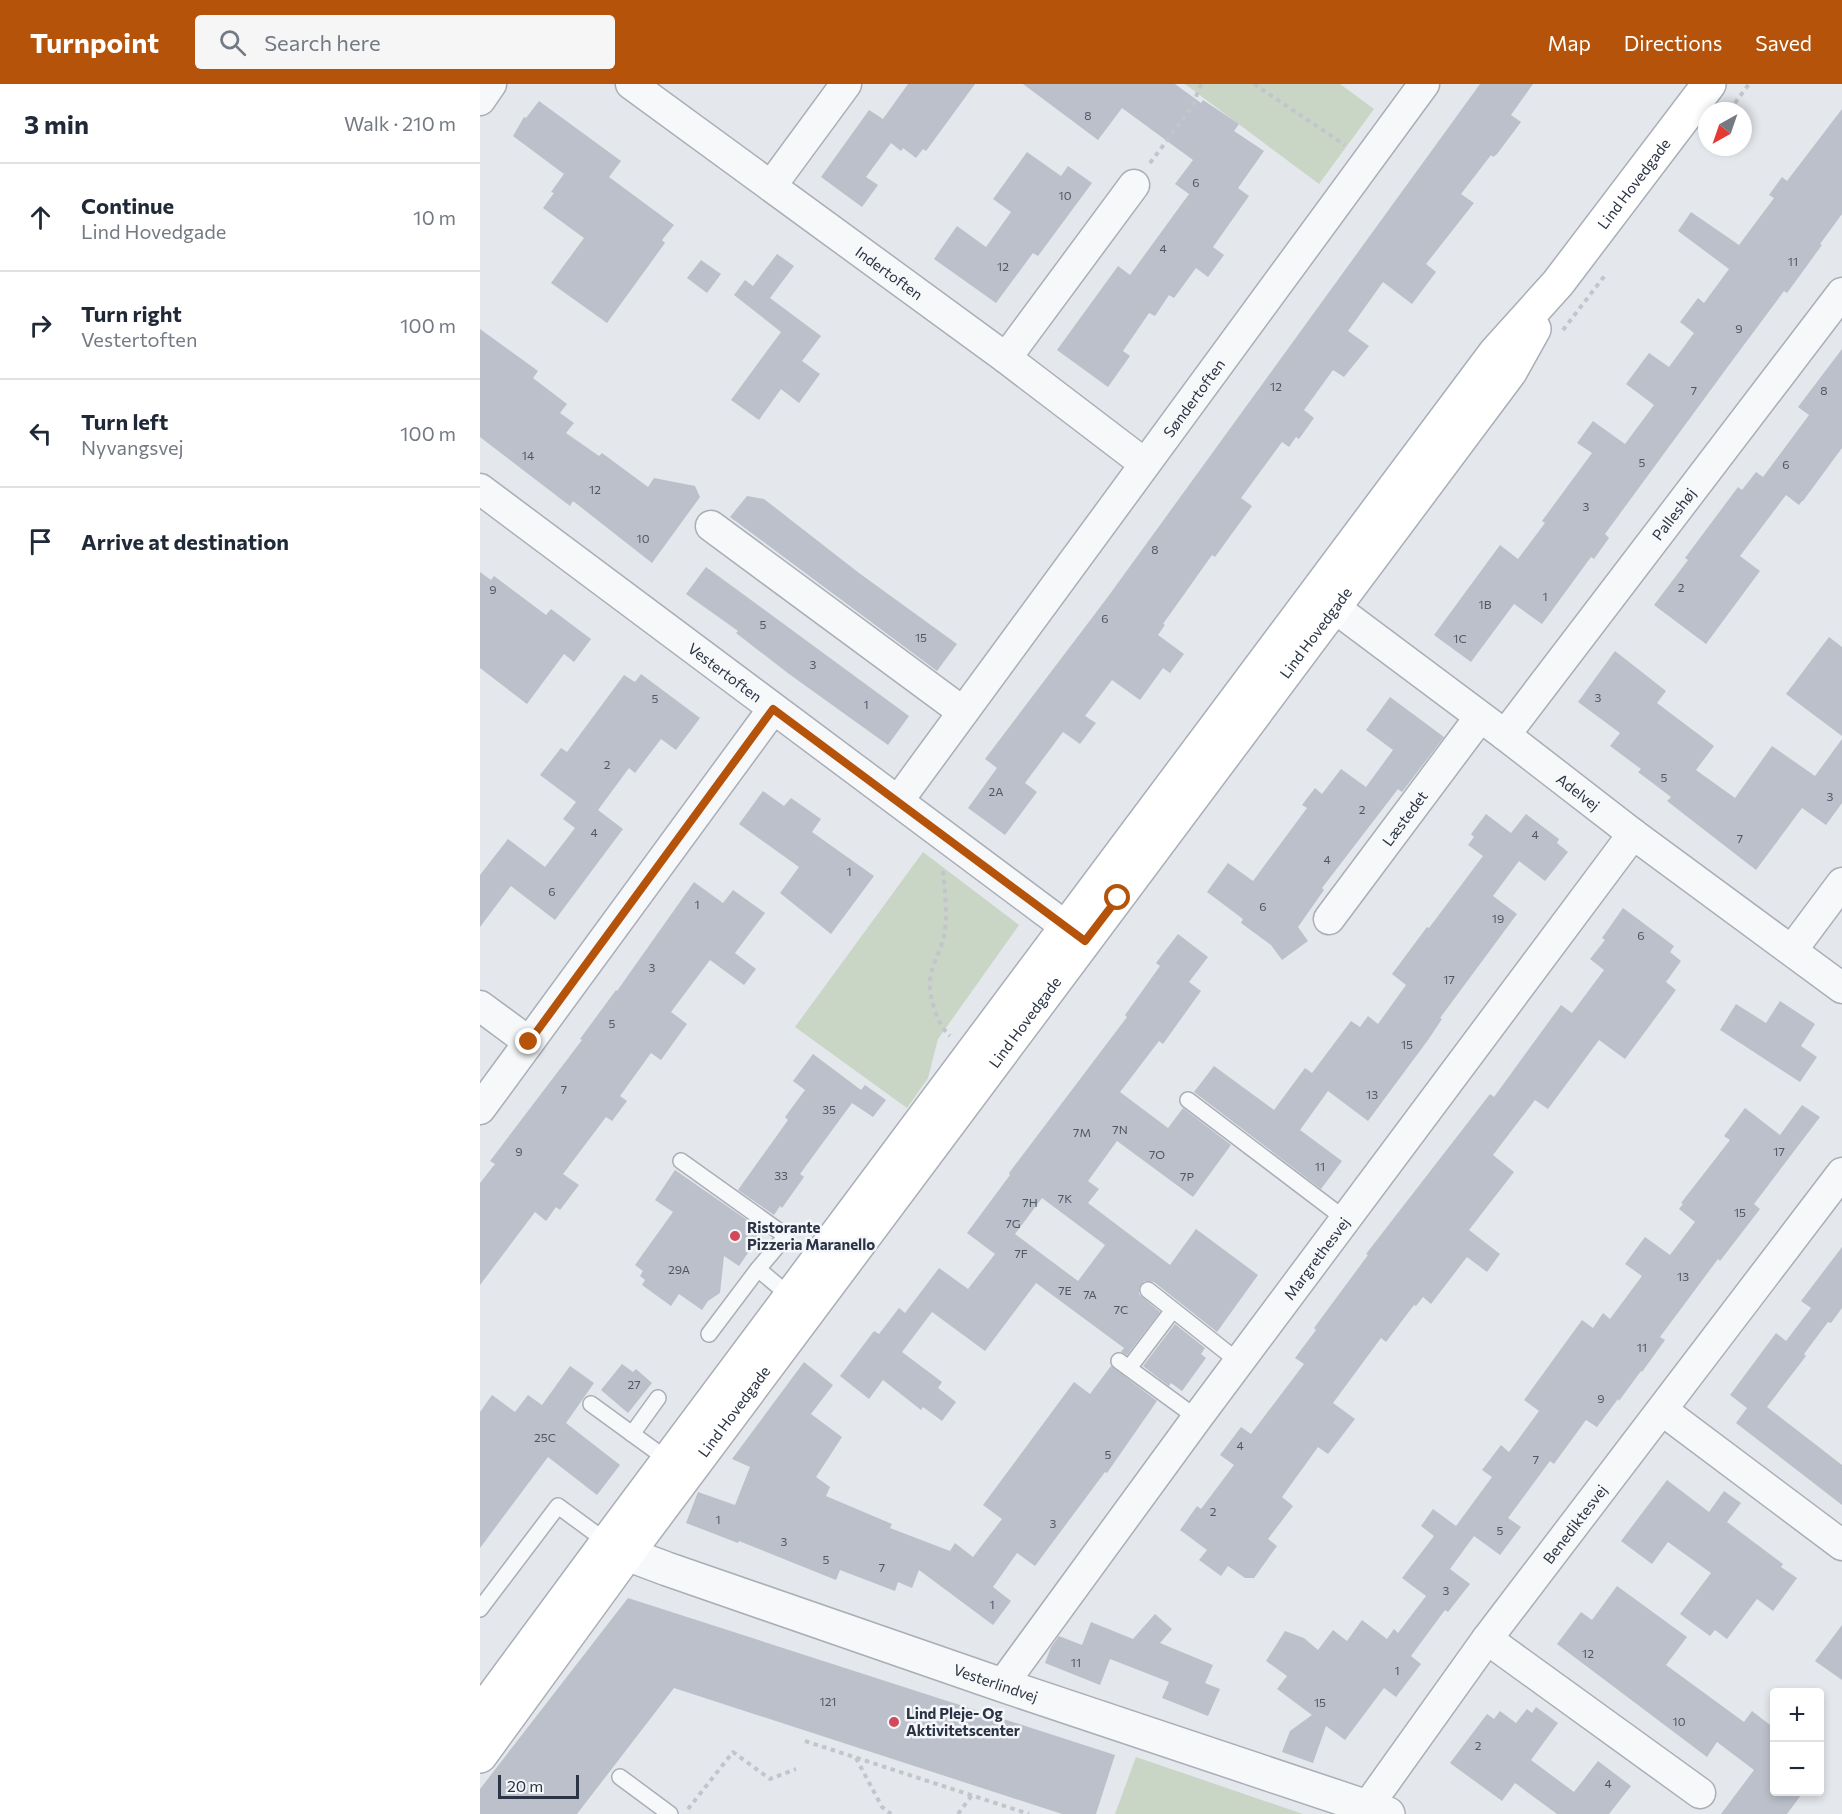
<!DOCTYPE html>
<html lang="en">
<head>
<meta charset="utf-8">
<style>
	body { margin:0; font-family:Commissioner,sans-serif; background:#f6f6f7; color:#1f2937 }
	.controls { position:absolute; right:18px; bottom:18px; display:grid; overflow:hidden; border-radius:6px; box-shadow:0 3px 9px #0003 }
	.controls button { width:54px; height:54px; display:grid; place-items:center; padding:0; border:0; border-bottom:2px solid #e0e1e3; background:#fff; color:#1f2937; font:30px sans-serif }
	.compass { position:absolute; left:1218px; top:18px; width:54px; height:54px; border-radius:50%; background:#fff; box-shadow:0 3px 9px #0003; rotate:220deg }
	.scale { position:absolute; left:18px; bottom:15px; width:81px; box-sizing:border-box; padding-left:6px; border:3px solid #2b3445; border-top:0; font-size:16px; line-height:21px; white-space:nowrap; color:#2b3445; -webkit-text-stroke:4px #f4f6f9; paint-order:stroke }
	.stop { position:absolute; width:18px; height:18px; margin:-14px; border:4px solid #b45309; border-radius:50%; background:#fff }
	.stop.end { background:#b45309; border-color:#fff; box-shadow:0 2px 6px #0008 }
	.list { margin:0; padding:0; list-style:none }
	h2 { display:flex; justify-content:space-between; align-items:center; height:78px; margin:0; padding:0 24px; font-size:26px }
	h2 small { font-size:20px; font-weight:400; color:#747a83 }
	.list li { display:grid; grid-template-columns:39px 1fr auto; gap:18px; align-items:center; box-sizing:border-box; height:108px; padding:0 24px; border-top:2px solid #e0e1e3 }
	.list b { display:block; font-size:22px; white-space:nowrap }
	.list p { margin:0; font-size:20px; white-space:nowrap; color:#747a83 }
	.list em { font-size:20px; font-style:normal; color:#747a83 }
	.icon { flex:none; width:33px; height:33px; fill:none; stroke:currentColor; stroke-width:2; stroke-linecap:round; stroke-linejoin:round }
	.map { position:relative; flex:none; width:1362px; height:1730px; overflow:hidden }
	header { display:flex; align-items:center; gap:36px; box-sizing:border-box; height:84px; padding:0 30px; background:#b45309; color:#fff }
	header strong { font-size:28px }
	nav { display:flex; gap:33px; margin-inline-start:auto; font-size:21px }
	.search { width:420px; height:54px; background:#f6f6f7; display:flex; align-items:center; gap:15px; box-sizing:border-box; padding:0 21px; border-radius:6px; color:#747a83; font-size:22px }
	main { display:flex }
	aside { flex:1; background:#fff }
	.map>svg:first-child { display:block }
	.green { fill:#c9d6c5 }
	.building { fill:#bbc0ca; fill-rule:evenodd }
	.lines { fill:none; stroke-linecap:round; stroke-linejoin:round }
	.service-casing { stroke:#a9aeb7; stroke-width:18 }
	.minor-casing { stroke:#a9aeb7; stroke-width:33 }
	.tertiary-casing { stroke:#a9aeb7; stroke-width:36 }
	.secondary-casing { stroke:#a9aeb7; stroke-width:36 }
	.path { stroke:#c2c5cb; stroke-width:4; stroke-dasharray:4.5 4.5; stroke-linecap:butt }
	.service { stroke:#f7f8fa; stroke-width:15 }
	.minor { stroke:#f7f8fa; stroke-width:30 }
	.tertiary { stroke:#f7f8fa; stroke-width:33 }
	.secondary { stroke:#fff; stroke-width:33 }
	.route { stroke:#b45309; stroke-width:8 }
	.poi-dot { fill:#d1495b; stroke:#f4f6f9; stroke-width:2 }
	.labels { text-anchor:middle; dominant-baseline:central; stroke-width:5; stroke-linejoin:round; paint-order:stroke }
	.number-label { font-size:12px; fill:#4f5766 }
	.street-label { font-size:15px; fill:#2b3445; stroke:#f4f6f9 }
	.poi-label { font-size:15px; font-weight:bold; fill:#2b3445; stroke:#f4f6f9; text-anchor:start }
</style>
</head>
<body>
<header>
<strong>Turnpoint</strong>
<div class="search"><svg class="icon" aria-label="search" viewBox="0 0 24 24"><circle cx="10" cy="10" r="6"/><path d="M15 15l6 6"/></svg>Search here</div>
<nav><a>Map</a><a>Directions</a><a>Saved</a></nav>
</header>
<main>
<aside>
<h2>3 min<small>Walk · 210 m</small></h2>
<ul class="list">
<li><svg class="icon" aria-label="ahead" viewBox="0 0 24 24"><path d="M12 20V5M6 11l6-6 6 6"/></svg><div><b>Continue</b><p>Lind Hovedgade</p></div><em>10 m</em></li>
<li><svg class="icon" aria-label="right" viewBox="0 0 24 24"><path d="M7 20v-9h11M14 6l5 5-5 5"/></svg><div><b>Turn right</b><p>Vestertoften</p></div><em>100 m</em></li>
<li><svg class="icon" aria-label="left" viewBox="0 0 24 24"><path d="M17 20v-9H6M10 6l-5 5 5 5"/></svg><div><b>Turn left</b><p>Nyvangsvej</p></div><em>100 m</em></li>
<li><svg class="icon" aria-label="arrive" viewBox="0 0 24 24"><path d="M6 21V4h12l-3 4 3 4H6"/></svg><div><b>Arrive at destination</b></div></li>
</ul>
</aside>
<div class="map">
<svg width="1362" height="1730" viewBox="0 0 1362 1730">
	<rect width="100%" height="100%" fill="#e4e7ec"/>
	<g class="green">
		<path d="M705,0H860L894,25L839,100Z"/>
		<path d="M443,768L539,841L458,955L448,994L427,1024L315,943Z"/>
		<path d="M656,1673L823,1730H635Z"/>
	</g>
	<g class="building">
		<path d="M428,0H495L446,67L443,65L436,74L423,64L421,67L411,59L386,93L398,101L382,123L341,93L389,26L403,35Z"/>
		<path d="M543,0H695L721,19L723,16L759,40L754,47L784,67L758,104L769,112L733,163L744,171L728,193L716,184L694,214L689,211L675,232L669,229L643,267L650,272L628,303L577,266L638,182L650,191L709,110L695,100L713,76L642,24L618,56Z"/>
		<path d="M1000,0H1053L1031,31L1041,38L1017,70L1013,73L1011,71L981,110L994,119L946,180L956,188L932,220L903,198L868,247L889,262L864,293L853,286L824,326L834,334L819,355L816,353L809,363L802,358L761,414L772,422L735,473L732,471L683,540L685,541L678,551L704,570L690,589L683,584L660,616L632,596L605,632L616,639L600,660L583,648L545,699L557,708L525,751L488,724L517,684L505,675L627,514Z"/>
		<path d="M59,17L141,77L129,93L194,141L182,156L185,159L127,239L71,199L104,154L63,124L74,109L71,108L84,90L33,52L44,33L46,34Z"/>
		<path d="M1362,25V130L1340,160L1342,161L1307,209L1304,207L1249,281L1125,450L1129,454L1114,475L1111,473L1062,540L1034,520L991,578L954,551L1020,461L1038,475L1065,439L1062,437L1112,369L1097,359L1113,337L1145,360L1174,321L1146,300L1169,269L1189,283L1214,249L1200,238L1218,214L1224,219L1249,185L1198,147L1211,128L1259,161L1294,114L1289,111L1302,93L1307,97Z"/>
		<path d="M547,68L581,92L588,82L612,99L558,172L553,169L516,219L454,175L477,142L506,163L531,128L513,115Z"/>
		<path d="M297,170L314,182L290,214L341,252L322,277L340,290L319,319L301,305L279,336L251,316L301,248L254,211L265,196L273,202Z"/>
		<path d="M221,176L241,190L227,209L207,194Z"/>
		<path d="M0,245L58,287L53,294L87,320L80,329L94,339L86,349L119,372L122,369L168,403L174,394L215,402L220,413L172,479L93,417L90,422L0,353Z"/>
		<path d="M1362,265V364L1323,417H1322L1319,421L1306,411L1260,472L1280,487L1226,560L1174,521L1208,476L1205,474L1258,403L1262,406L1276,388L1283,393L1329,331L1318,323Z"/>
		<path d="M267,412L284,415L379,489L477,560L457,587L250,433Z"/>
		<path d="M226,483L429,632L408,661L309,590L256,549L258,547L206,510Z"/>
		<path d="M0,488L11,496L14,492L66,531L71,525L111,555L94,578L84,570L47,620L0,584Z"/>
		<path d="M1349,553L1362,563V652L1306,610Z"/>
		<path d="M1135,567L1186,607L1177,619L1234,662L1216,686L1255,714L1292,662L1335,692L1362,655V719L1346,741L1322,724L1276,786L1187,717L1191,713L1158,688L1161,685L1130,662L1140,649L1098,618Z"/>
		<path d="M161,590L220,634L196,666L181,655L155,689L149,684L118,726L143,745L75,836L31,802L0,843V791L28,755L65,783L95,744L83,735L96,718L60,691L81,664L87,668L144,591L155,598Z"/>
		<path d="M910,613L964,653L922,708L918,705L842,804L844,806L818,843L828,857L802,876L791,861L761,839L763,835L727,808L748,779L773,797L827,724L822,721L835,704L842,710L861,685L886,703L913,666L886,646Z"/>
		<path d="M283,707L304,722L311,714L341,735L332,748L394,792L351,850L300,809L319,783L259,740Z"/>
		<path d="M1006,730L1031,749L1046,730L1079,755L1077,759L1088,768L1065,797L1039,777L1013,812L1037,830L960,934L962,935L948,956L888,1037L848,1007L820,1046L862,1077L841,1105L714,1008L734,982L794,1026L825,984L832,989L871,937L880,943L888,932L898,940L926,901L912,890L947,843L949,844L1003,772L988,761L994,753L991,750Z"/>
		<path d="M214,798L243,819L253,806L285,829L255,869L276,885L264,901L230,876L191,928L207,940L181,976L171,969L140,1012L147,1017L132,1037L126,1033L83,1090L99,1101L80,1126L76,1123L66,1137L55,1128L0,1201V1099L15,1080L10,1077L102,956L100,955L136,906L137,907Z"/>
		<path d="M1143,824L1194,862L1190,868L1201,877L1186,898L1196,906L1145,975L1119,956L1068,1025L1055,1016L1013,1071L1034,1088L989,1146L1020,1170L1007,1188L987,1173L951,1220L943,1213L936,1222L934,1221L906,1258L901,1254L853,1319L875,1335L848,1370L838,1363L802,1413L813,1422L788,1455L797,1462L774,1494H765L748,1482L741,1492L719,1476L727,1466L700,1446L717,1422L721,1425L754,1381L740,1371L761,1343L771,1350L824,1280L815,1274L836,1246L834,1244L888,1171L886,1170L1010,1010L1014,1013L1081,921L1092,929L1124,886L1110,875L1125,856L1122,854Z"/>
		<path d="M698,850L728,873L709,898L721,907L683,960L679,957L640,1008L688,1044L703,1024L751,1061L713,1113L637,1057L608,1097L619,1105L608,1119L690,1181L716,1145L778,1191L737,1248L674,1198L664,1197L659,1204V1210L680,1228L647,1271L641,1268L644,1264L556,1199L505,1267L452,1228L422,1268L462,1298L458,1304L476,1318L462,1337L443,1323L441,1326L403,1296L389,1315L360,1292L394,1247L399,1250L419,1224L425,1229L459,1184L488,1205L515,1170L487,1149L530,1091L529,1089L647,933L645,931L680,882L676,879ZM562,1114L625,1161L598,1197L535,1150Z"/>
		<path d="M1300,917L1335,940L1321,962L1337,973L1320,998L1240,946L1256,920L1286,939Z"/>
		<path d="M333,970L381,1006L385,1001L406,1016L393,1033L372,1019L320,1090L324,1093L302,1124L300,1122L294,1131L258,1106L308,1036L305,1033L325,1006L313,997Z"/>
		<path d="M1322,1021L1340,1033L1274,1120L1280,1125L1240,1177L1238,1175L1180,1253L1185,1256L1162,1288L1161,1287L1139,1317L1138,1315L1117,1343L1106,1336L1074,1380L1070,1377L1028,1434L1041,1443L1020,1471L994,1452L970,1485L990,1500L968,1528L965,1526L931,1572L941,1580L916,1613L904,1604L865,1656L846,1642L833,1679L802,1668L810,1647L832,1631L797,1605L807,1592L786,1577L805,1547L824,1554L838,1566L853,1546L867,1557L882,1536L907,1555L914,1545L918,1549L946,1512L922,1494L954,1452L941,1442L953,1425L976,1442L1012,1393L1002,1386L1021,1361L1029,1368L1059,1327L1044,1316L1102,1236L1113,1244L1123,1229L1130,1235L1162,1192L1145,1180L1165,1153L1190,1171L1215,1138L1199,1125L1203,1120L1201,1119L1250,1056L1244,1052L1265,1024L1300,1051Z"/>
		<path d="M195,1086L283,1147L259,1182L244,1172L240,1209L228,1217L222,1226L199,1210L191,1222L162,1201L165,1196L160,1192L163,1187L155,1181L193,1128L175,1116Z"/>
		<path d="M1362,1163V1224L1351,1239L1348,1238L1324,1270L1326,1272L1287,1323L1362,1381V1421L1256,1339L1267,1324L1250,1311L1296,1249L1306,1257L1331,1224L1321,1217Z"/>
		<path d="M695,1240L725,1264L721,1270L726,1274L702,1307L691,1299L689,1302L663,1282Z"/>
		<path d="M324,1278L353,1301L331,1330L362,1353L336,1393L350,1403L346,1412L412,1440L410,1444L470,1467L475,1459L493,1473L522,1435L503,1421L594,1298L610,1310L631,1282L677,1317L627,1389L625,1388L555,1482L537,1469L513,1503L531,1517L513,1541L439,1486L432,1504L418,1498L415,1507L360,1486L356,1496L259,1457L258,1459L206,1439L218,1408L255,1421L270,1383L252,1375Z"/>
		<path d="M142,1280L153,1288L156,1285L172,1299L148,1329L121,1306Z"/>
		<path d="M90,1282L114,1299L86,1339L140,1381L117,1411L68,1373L0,1464V1328L12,1311L35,1328L48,1311L62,1321Z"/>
		<path d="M1187,1396L1229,1428L1244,1407L1261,1419L1247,1438L1303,1480L1301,1483L1317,1494L1293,1527L1277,1515L1247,1555L1235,1546L1230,1552L1200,1530L1231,1489L1188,1458L1172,1480L1141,1457Z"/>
		<path d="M1137,1502L1207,1553L1186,1581L1264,1638L1272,1627L1294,1644V1707H1324L1307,1730H1241L1274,1686L1237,1658L1227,1673L1077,1560L1101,1528L1112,1536Z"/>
		<path d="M148,1514L635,1671L616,1730H582L194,1604L97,1730H0V1705Z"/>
		<path d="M675,1530L692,1545L680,1559L733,1581L725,1599L740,1605L728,1632L682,1614L689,1598L630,1575L620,1601L565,1579L571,1563L579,1552L602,1561L611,1538L653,1555Z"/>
		<path d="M1362,1541V1596L1335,1577Z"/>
		<path d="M1056,1623L1078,1639L1051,1676L1094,1708L1118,1677L1151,1702L1129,1730H1077L1035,1699L1022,1717L970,1679L1007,1630L1014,1635L1020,1627L1036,1639L1047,1625L1052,1629Z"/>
	</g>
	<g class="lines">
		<defs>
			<g id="service">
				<path d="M708,1016L865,1135"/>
				<path d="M201,1077L306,1152L278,1185L229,1250"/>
				<path d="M278,1185L310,1212"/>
				<path d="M668,1206L759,1278"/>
				<path d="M639,1277L717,1334"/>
				<path d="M649,1284L693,1226"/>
				<path d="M111,1320L188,1376"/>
				<path d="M152,1350L178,1314"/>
				<path d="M0,1525L78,1422L127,1458"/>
				<path d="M140,1693L190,1730"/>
			</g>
			<g id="minor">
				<path id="s1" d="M151,0L526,274L665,380"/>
				<path d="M0,16L11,0"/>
				<path d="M291,102L366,0"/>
				<path d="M526,274L654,101"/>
				<path id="s2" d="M0,405L605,857"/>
				<path d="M231,442L483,628"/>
				<path id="s3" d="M835,509L1025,651L1153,750L1362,904"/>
				<path id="s4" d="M1025,651L1362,209"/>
				<path id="s5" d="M418,717L944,0"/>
				<path id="s6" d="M849,835L1000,633"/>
				<path d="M1312,866L1362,799"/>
				<path d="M0,922L49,958"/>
				<path d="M0,1025L293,625"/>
				<path d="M1182,1326L1362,1461"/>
				<path d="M1007,1555L1220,1709"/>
				<path id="s7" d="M522,1601L717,1334L1153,750"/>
				<path id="s8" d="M887,1723L1007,1555L1362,1089"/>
			</g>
			<g id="tertiary">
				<path id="s9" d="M127,1458L147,1470L187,1485L522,1601L908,1730"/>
			</g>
			<g id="secondary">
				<path id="s10" d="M0,1630L127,1458L1015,269L1078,199L1229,0"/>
				<path id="s11" d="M0,1672L147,1470L1030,288L1054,245"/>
			</g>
		</defs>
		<use href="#service" class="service-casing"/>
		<use href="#minor" class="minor-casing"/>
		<use href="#tertiary" class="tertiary-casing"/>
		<use href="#secondary" class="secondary-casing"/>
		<g class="path">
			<path d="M774,0L865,61"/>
			<path d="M1255,19L1269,0"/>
			<path d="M670,79L712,23L721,0"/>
			<path d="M1083,246L1126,190"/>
			<path d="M463,787C465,808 468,831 464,852C461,866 451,882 450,897C449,914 457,940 470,952"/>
			<path d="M325,1657L549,1730"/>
			<path d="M376,1674L402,1723L411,1730"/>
			<path d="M208,1725L253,1668L290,1695L316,1685"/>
			<path d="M478,1730L492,1711"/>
		</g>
		<use href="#service" class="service"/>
		<use href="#minor" class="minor"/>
		<use href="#tertiary" class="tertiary"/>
		<use href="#secondary" class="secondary"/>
	</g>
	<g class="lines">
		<path class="route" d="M49,958L293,625L605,857L638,814"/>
	</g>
	<g class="poi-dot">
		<circle cx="255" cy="1152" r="6"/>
		<circle cx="414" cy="1638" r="6"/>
	</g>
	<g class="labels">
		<g class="number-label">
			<text x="608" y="31">8</text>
			<text x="716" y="98">6</text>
			<text x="585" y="111">10</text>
			<text x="683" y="164">4</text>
			<text x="1313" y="177">11</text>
			<text x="523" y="182">12</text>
			<text x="1259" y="244">9</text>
			<text x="796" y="302">12</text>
			<text x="1214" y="306">7</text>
			<text x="1344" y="306">8</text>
			<text x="48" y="371">14</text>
			<text x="1162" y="378">5</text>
			<text x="1306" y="380">6</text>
			<text x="115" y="405">12</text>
			<text x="1106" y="422">3</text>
			<text x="163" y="454">10</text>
			<text x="675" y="465">8</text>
			<text x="1201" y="503">2</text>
			<text x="13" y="505">9</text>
			<text x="1065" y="512">1</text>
			<text x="1005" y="520">1B</text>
			<text x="625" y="534">6</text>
			<text x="283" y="540">5</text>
			<text x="441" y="553">15</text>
			<text x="980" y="554">1C</text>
			<text x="333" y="580">3</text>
			<text x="1118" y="613">3</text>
			<text x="175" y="614">5</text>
			<text x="386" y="620">1</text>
			<text x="127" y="680">2</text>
			<text x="1184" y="693">5</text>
			<text x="516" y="707">2A</text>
			<text x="1350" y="712">3</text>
			<text x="882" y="725">2</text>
			<text x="114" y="748">4</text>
			<text x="1055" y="750">4</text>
			<text x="1260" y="754">7</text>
			<text x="847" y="775">4</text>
			<text x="369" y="787">1</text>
			<text x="72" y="807">6</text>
			<text x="217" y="820">1</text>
			<text x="783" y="822">6</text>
			<text x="1018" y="834">19</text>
			<text x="1161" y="851">6</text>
			<text x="172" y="883">3</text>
			<text x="969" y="895">17</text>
			<text x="132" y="939">5</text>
			<text x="927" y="960">15</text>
			<text x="84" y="1005">7</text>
			<text x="892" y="1010">13</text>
			<text x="349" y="1025">35</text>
			<text x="640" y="1045">7N</text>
			<text x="602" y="1048">7M</text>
			<text x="39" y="1067">9</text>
			<text x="1299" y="1067">17</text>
			<text x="677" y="1070">7O</text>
			<text x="840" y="1082">11</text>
			<text x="301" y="1091">33</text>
			<text x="707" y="1092">7P</text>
			<text x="585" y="1114">7K</text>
			<text x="550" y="1118">7H</text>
			<text x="1260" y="1128">15</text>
			<text x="533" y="1139">7G</text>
			<text x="541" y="1169">7F</text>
			<text x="199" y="1185">29A</text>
			<text x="1203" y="1192">13</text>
			<text x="585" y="1206">7E</text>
			<text x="610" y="1210">7A</text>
			<text x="641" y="1225">7C</text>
			<text x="1162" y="1263">11</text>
			<text x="154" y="1300">27</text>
			<text x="1121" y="1314">9</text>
			<text x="65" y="1353">25C</text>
			<text x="760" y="1361">4</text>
			<text x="628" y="1370">5</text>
			<text x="1056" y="1375">7</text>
			<text x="733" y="1427">2</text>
			<text x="238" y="1435">1</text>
			<text x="573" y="1439">3</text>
			<text x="1020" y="1446">5</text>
			<text x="304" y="1457">3</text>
			<text x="346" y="1475">5</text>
			<text x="402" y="1483">7</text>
			<text x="966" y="1506">3</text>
			<text x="512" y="1520">1</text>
			<text x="1108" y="1569">12</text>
			<text x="596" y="1578">11</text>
			<text x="917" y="1586">1</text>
			<text x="348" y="1617">121</text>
			<text x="840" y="1618">15</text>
			<text x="1199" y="1637">10</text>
			<text x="998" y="1661">2</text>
			<text x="1128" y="1699">4</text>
		</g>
		<g class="street-label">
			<text stroke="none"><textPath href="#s10" startOffset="1917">Lind Hovedgade</textPath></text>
			<text stroke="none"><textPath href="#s1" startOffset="320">Indertoften</textPath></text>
			<text stroke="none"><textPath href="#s5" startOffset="500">Søndertoften</textPath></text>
			<text stroke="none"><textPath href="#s4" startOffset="278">Palleshøj</textPath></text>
			<text stroke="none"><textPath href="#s11" startOffset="1400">Lind Hovedgade</textPath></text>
			<text stroke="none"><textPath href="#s2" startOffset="306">Vestertoften</textPath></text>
			<text stroke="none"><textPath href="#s3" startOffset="330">Adelvej</textPath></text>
			<text stroke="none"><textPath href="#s6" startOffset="126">Læstedet</textPath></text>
			<text stroke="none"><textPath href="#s11" startOffset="914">Lind Hovedgade</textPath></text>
			<text stroke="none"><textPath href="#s7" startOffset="530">Margrethesvej</textPath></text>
			<text stroke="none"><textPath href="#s11" startOffset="428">Lind Hovedgade</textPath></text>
			<text stroke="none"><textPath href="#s8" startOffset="351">Benediktesvej</textPath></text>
			<text stroke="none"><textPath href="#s9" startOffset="414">Vesterlindvej</textPath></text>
		</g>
		<g class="poi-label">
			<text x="267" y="1143">Ristorante<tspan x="267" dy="17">Pizzeria Maranello</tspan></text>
			<text x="426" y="1629">Lind Pleje- Og<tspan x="426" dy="17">Aktivitetscenter</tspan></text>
		</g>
	</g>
</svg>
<div class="controls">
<button>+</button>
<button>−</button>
</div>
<svg class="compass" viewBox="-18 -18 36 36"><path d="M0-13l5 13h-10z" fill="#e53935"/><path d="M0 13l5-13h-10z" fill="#747a83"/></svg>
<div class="scale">20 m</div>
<div class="stop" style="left:638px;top:814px"></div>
<div class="stop end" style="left:49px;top:958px"></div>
</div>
</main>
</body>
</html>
